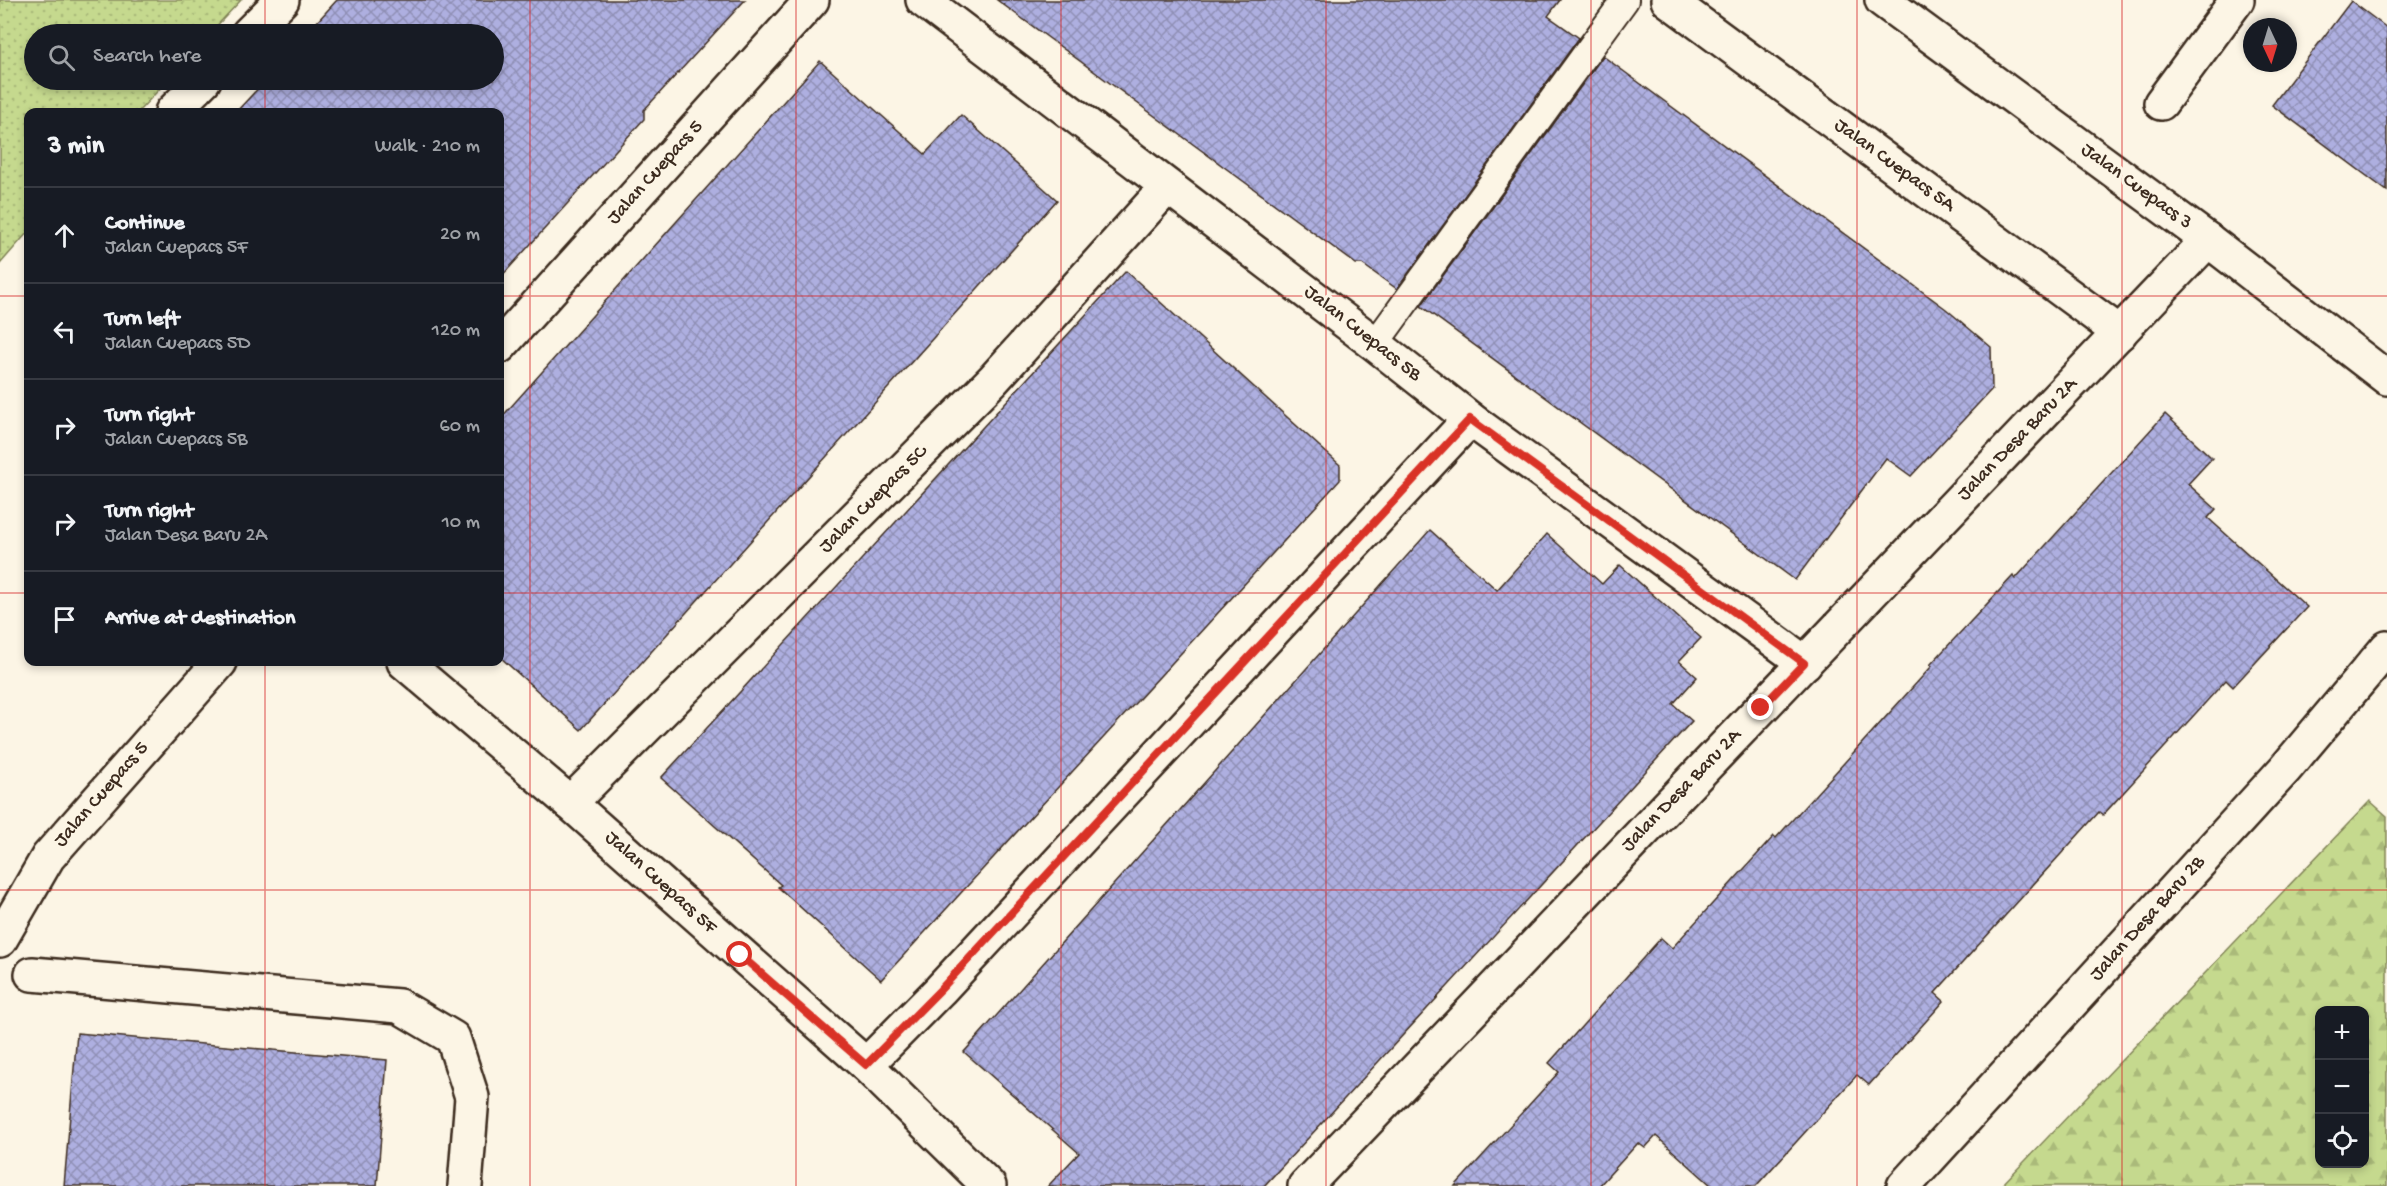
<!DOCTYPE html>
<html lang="en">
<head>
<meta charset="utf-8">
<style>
	body { margin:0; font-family:"Gochi Hand",sans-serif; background:#20242c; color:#f1f3f6 }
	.controls { position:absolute; right:18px; bottom:18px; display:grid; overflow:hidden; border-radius:12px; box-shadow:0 3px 9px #0003 }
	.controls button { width:54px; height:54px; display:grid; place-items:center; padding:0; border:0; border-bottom:2px solid #363941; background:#171b24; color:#f1f3f6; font:30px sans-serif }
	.compass { position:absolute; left:2243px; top:18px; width:54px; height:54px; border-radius:50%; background:#171b24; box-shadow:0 3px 9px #0003; rotate:176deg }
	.stop { position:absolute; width:18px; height:18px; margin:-14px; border:4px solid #d93025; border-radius:50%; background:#fff }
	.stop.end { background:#d93025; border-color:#fff; box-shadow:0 2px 6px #0008 }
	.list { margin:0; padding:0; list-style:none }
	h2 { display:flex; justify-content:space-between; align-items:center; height:78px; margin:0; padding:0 24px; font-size:26px }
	h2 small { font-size:20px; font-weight:400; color:#9ea1a6 }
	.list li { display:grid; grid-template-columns:39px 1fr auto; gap:18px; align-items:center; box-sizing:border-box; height:96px; padding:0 24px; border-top:2px solid #363941 }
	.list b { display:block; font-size:22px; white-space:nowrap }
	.list p { margin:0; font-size:20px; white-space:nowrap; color:#9ea1a6 }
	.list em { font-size:20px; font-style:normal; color:#9ea1a6 }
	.icon { flex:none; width:33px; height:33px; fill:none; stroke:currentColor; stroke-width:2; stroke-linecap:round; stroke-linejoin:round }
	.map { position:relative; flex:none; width:2387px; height:1186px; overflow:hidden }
	.search { position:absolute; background:#171b24; box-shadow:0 3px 9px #0003; left:24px; top:24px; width:480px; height:66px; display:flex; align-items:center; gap:15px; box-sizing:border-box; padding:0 21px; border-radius:33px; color:#9ea1a6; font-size:22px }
	.panel { position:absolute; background:#171b24; box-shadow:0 3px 9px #0003; left:24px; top:108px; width:480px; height:558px; border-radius:12px }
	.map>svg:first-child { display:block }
	.grass { fill:url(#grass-dots); stroke:#808256; stroke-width:1.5 }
	.forest { fill:url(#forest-firs); stroke:#808256; stroke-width:1.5; fill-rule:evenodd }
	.building { fill:url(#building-cross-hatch); stroke:#3b2a1e; stroke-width:1.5 }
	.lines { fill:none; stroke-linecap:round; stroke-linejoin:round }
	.lane-casing { stroke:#3b2a1e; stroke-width:30 }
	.street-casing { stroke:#3b2a1e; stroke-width:38 }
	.lane { stroke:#fcf5e5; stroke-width:26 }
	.street { stroke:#fcf5e5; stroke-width:33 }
	.route { stroke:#d93025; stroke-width:8 }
	.grid { fill:none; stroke:#d62828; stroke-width:1.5; stroke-opacity:0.55 }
	.labels { text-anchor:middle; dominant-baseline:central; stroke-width:6; stroke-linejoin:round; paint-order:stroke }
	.street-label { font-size:20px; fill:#3b2a1e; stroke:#fcf5e5 }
</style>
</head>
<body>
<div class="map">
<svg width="2387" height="1186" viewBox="0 0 2387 1186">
	<defs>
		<pattern id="grass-dots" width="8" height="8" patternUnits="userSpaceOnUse" patternTransform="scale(1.5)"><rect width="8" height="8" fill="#c5d98e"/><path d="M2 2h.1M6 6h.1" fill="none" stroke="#aaba7a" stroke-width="1.8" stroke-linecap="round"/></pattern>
		<pattern id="forest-firs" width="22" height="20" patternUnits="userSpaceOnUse" patternTransform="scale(1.5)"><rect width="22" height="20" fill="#c5d98e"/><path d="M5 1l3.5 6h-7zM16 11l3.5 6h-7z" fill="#aaba7a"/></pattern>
		<pattern id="building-cross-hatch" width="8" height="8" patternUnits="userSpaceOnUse" patternTransform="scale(1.5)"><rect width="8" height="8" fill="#aeafe0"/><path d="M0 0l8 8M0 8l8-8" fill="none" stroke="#8f8fb5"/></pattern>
	</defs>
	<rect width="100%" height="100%" fill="#fcf5e5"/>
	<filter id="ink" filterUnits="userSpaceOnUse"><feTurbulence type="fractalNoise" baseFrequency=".0167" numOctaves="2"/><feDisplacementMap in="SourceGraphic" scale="12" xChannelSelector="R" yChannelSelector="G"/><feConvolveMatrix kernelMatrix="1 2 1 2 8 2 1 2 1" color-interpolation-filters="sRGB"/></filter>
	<g filter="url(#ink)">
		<path class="grass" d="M0,0H241L209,34H34V80H168L138,112H28V232L0,264Z"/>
		<path class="forest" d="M2370,801L2387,816V1186H2001ZM2320,1010H2364V1164H2320Z"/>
		<g class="building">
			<path d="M337,0H745L644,110V119L500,278V112H236L266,80H494V34H306Z"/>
			<path d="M997,0H1560L1548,16L1579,38L1397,289L1362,264H1356Z"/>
			<path d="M2351,1L2387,28V191L2272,105Z"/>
			<path d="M1603,56L1946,309L1991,347L1992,389L1911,476L1886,458L1795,580L1421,306Z"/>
			<path d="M820,61L925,154L961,115L1057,200L581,730L500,657V419Z"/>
			<path d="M1126,271L1340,465V480L881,980L778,887L781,885L661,778Z"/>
			<path d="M2165,414L2212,458L2188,484L2216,509L2208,518L2307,607L2233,687L2226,680L2103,815L2099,812L1935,993L1944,1001L1869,1085L1857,1075L1756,1186H1712L1656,1136L1645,1148L1638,1143L1599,1186H1455L1559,1072L1549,1063L1661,938L1672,948L1774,836L1776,838L1932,666L1930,665L2013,576L2015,579Z"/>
			<path d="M1430,530L1497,590L1547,534L1602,584L1620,565L1701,638L1679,661L1697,677L1673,704L1692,721L1264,1186H1048L1079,1153L964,1052Z"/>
			<path d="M77,1033L387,1060L377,1186H64Z"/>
		</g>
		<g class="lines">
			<defs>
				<path id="lane" d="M1375,344L1625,0"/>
				<g id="street">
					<path d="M923,0L1375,344L1470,419L1805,663"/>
					<path d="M1668,0L2120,333"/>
					<path d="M1882,0L2208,240L2387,378"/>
					<path d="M248,34L282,0"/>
					<path d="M2161,103L2237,0"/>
					<path d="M172,112L204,80"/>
					<path d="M500,346L812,0"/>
					<path d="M404,662L570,803L866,1065L989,1186"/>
					<path d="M570,803L993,380L1167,187"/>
					<path d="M0,940L48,857L220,662"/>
					<path d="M32,974L399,1006L453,1038L472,1097L465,1186"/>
					<path d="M866,1065L940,990L1470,419"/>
					<path d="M1305,1186L2208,240"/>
					<path d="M1904,1186L2285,769L2387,648"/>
				</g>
			</defs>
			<use href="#lane" class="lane-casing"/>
			<use href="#street" class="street-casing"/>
			<use href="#lane" class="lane"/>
			<use href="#street" class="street"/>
		</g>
	</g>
	<g class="lines" filter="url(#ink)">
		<path class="route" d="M740,955L866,1065L940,990L1470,419L1804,663L1761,708"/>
	</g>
	<path class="grid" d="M265,0V34M530,0V1186M796,0V1186M1061,0V1186M1326,0V1186M1591,0V1186M1857,0V1186M2122,0V1186M265,80V112M0,296H28M500,296H2387M0,593H28M500,593H2387M265,662V1186M0,890H2387"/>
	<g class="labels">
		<g class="street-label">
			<text transform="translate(1894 166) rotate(36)">Jalan Cuepacs 5A</text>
			<text transform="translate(656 173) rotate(-48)">Jalan Cuepacs 5</text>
			<text transform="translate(2136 187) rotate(36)">Jalan Cuepacs 3</text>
			<text transform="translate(1362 334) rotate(38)">Jalan Cuepacs 5B</text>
			<text transform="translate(2018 440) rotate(-46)">Jalan Desa Baru 2A</text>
			<text transform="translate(874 500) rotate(-45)">Jalan Cuepacs 5C</text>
			<text transform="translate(1682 791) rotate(-46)">Jalan Desa Baru 2A</text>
			<text transform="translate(102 795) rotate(-49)">Jalan Cuepacs 5</text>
			<text transform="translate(660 883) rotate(42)">Jalan Cuepacs 5F</text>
			<text transform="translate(2148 919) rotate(-48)">Jalan Desa Baru 2B</text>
		</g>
	</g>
</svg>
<div class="controls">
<button>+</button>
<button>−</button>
<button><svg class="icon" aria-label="locate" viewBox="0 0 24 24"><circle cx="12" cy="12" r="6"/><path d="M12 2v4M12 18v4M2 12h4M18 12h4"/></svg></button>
</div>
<svg class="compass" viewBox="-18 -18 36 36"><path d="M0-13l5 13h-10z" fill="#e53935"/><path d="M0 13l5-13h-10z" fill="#9ea1a6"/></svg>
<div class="stop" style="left:740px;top:955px"></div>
<div class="stop end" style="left:1761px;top:708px"></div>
<div class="search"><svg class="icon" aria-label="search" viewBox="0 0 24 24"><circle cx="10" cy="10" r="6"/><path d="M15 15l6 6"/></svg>Search here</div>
<section class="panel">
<h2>3 min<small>Walk · 210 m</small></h2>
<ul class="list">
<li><svg class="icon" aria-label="ahead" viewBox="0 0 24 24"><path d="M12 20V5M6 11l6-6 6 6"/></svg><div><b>Continue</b><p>Jalan Cuepacs 5F</p></div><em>20 m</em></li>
<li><svg class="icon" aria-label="left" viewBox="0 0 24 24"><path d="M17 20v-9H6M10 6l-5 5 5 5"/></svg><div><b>Turn left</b><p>Jalan Cuepacs 5D</p></div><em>120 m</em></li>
<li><svg class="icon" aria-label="right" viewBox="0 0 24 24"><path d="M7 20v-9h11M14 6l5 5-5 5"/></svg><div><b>Turn right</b><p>Jalan Cuepacs 5B</p></div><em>60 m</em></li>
<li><svg class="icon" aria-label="right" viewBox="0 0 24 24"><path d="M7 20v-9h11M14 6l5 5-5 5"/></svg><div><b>Turn right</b><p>Jalan Desa Baru 2A</p></div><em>10 m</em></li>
<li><svg class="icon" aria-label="arrive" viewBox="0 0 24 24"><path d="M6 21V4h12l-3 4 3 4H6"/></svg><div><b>Arrive at destination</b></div></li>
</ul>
</section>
</div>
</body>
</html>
